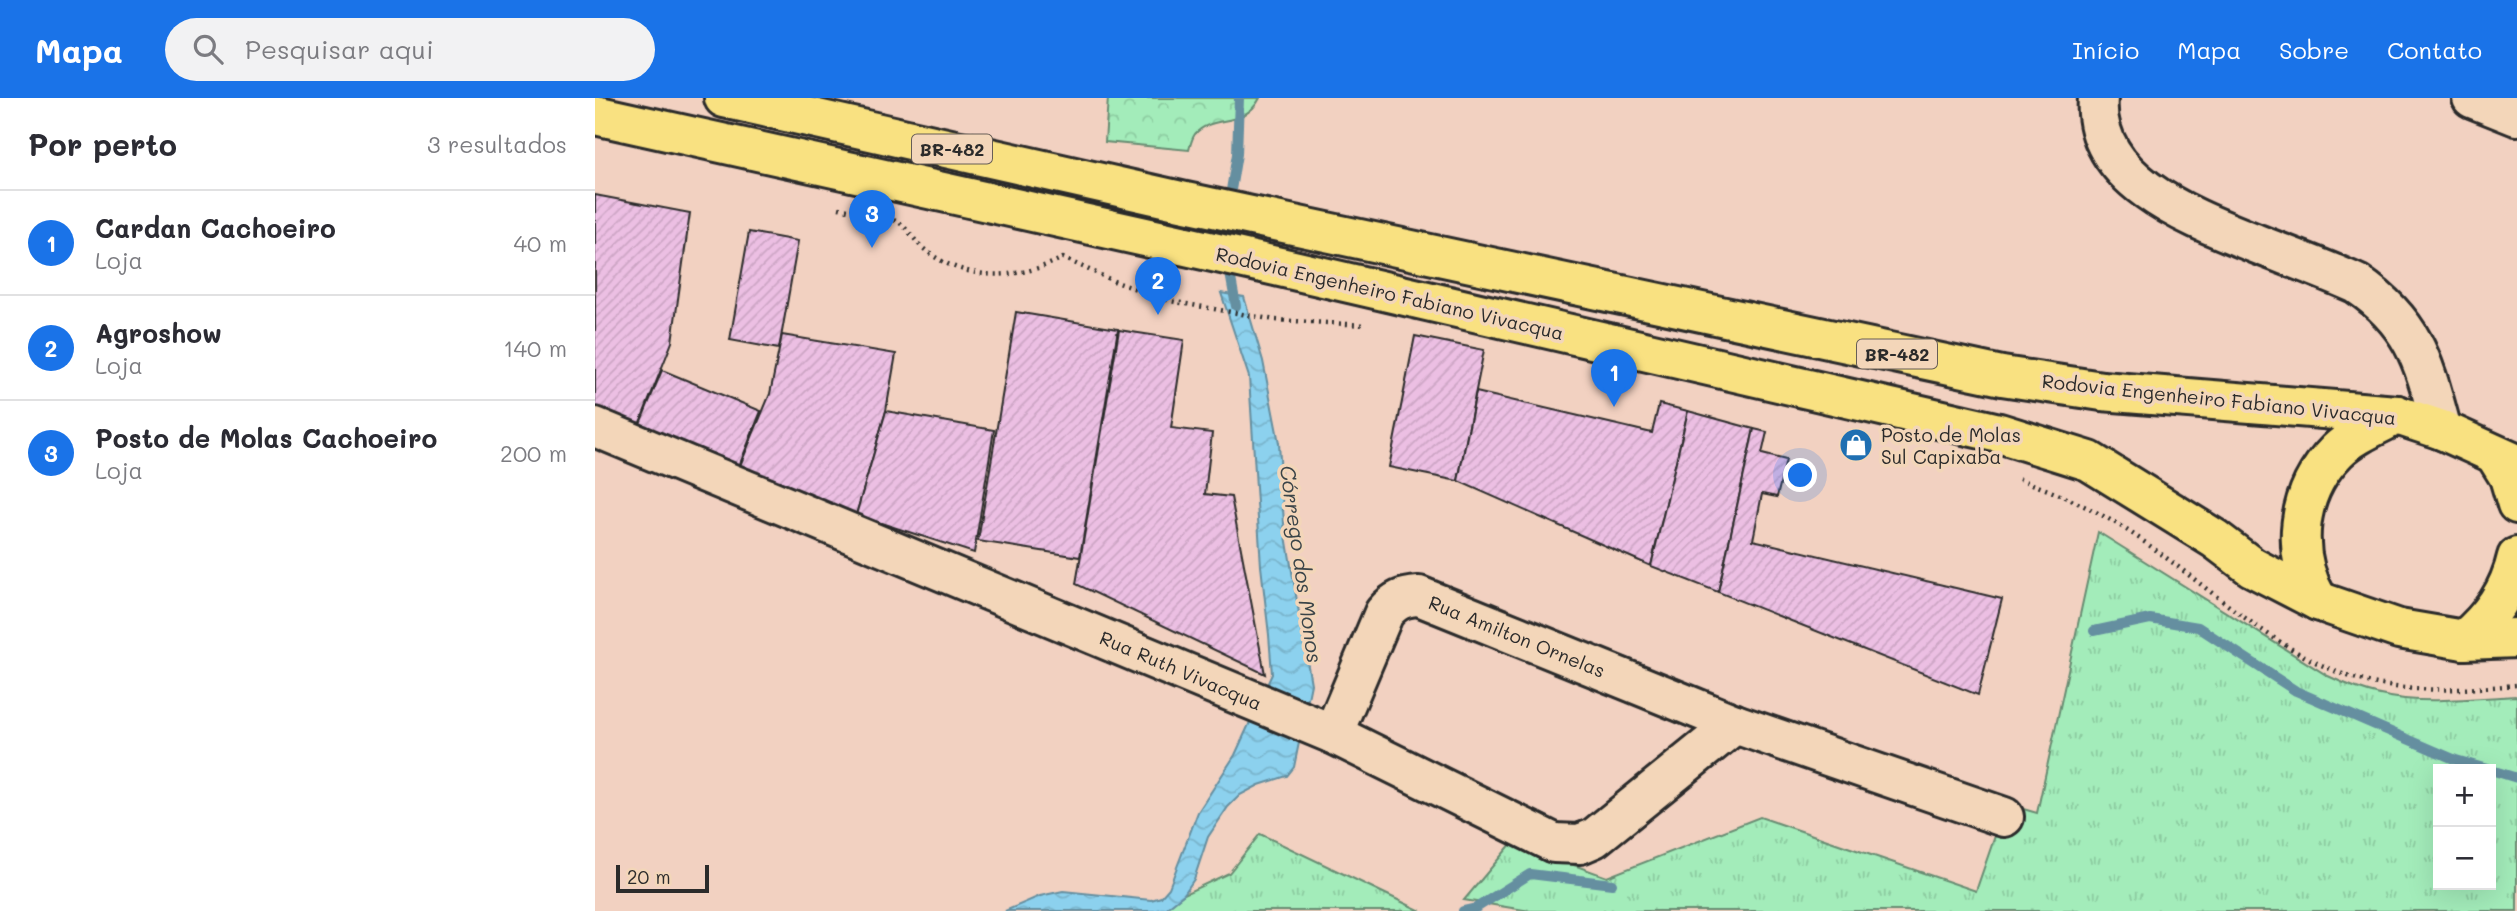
<!DOCTYPE html>
<html lang="pt">
<head>
<meta charset="utf-8">
<style>
	body { margin:0; font-family:Mali,sans-serif; background:#f2f2f3; color:#2b2b33 }
	.controls { position:absolute; right:21px; bottom:21px; display:grid; overflow:hidden; border-radius:0px; box-shadow:0 7px 28px #0002 }
	.controls button { width:63px; height:63px; display:grid; place-items:center; padding:0; border:0; border-bottom:2px solid #e1e1e2; background:#fff; color:#2b2b33; font:35px sans-serif }
	.scale { position:absolute; left:21px; bottom:18px; width:93px; box-sizing:border-box; padding-left:7px; border:4px solid #2b2b2b; border-top:0; font-size:19px; line-height:24px; white-space:nowrap; color:#2b2b2b; -webkit-text-stroke:5px #f3d6b9; paint-order:stroke }
	.you { position:absolute; left:1206px; top:378px; width:24px; height:24px; margin:-18px; border:5px solid #fff; border-radius:50%; background:#1a73e8; box-shadow:0 0 0 10px #1a73e833 }
	.badge { display:grid; place-items:center; width:46px; height:46px; border-radius:50%; background:#1a73e8; color:#fff; font-size:23px; font-weight:700 }
	.pin { position:absolute; translate:-50% -58px; filter:drop-shadow(0 2px 4px #0008) }
	.pin::after { content:''; position:absolute; top:37px; width:24px; height:21px; background:inherit; clip-path:polygon(0 0,100% 0,50% 100%) }
	.list { margin:0; padding:0; list-style:none }
	h2 { display:flex; justify-content:space-between; align-items:center; height:91px; margin:0; padding:0 28px; font-size:30px }
	h2 small { font-size:23px; font-weight:400; color:#7c7c81 }
	.list li { display:grid; grid-template-columns:46px 1fr auto; gap:21px; align-items:center; box-sizing:border-box; height:105px; padding:0 28px; border-top:2px solid #e1e1e2 }
	.list b { display:block; font-size:26px; white-space:nowrap }
	.list p { margin:0; font-size:23px; white-space:nowrap; color:#7c7c81 }
	.list em { font-size:23px; font-style:normal; color:#7c7c81 }
	.icon { flex:none; width:38px; height:38px; fill:none; stroke:currentColor; stroke-width:2; stroke-linecap:round; stroke-linejoin:round }
	.map { position:relative; flex:none; width:1922px; height:813px; overflow:hidden }
	header { display:flex; align-items:center; gap:42px; box-sizing:border-box; height:98px; padding:0 35px; background:#1a73e8; color:#fff }
	header strong { font-size:33px }
	nav { display:flex; gap:38px; margin-inline-start:auto; font-size:24px }
	.search { width:490px; height:63px; background:#f2f2f3; display:flex; align-items:center; gap:18px; box-sizing:border-box; padding:0 24px; border-radius:38px; color:#7c7c81; font-size:26px }
	main { display:flex }
	aside { flex:1; background:#fff }
	.map>svg:first-child { display:block }
	.grass { fill:url(#grass-tufts); stroke:#678c72; stroke-width:2; fill-rule:evenodd }
	.forest { fill:url(#forest-crowns); stroke:#678c72; stroke-width:2 }
	.water { fill:url(#water-waves); stroke:#658fa0; stroke-width:2 }
	.lines { fill:none; stroke-linecap:round; stroke-linejoin:round }
	.stream { stroke:#658fa0; stroke-width:10 }
	.building { fill:url(#building-hatch); stroke:#2b2b2b; stroke-width:2 }
	.minor-casing { stroke:#2b2b2b; stroke-width:44 }
	.highway-casing { stroke:#2b2b2b; stroke-width:44 }
	.path { stroke:#2b2b2b; stroke-width:4.5; stroke-dasharray:2 5; stroke-linecap:butt }
	.minor { stroke:#f3d6b9; stroke-width:38 }
	.highway { stroke:#f9e181; stroke-width:38 }
	.labels { text-anchor:middle; dominant-baseline:central; stroke-width:7; stroke-linejoin:round; paint-order:stroke }
	.shield { fill:#f3d6b9; stroke:#675e56; stroke-width:2 }
	.shield-label { font-size:18px; font-weight:bold; fill:#2b2b2b }
	.street-label { font-size:19px; fill:#2b2b2b; stroke:#f3d6b9 }
	.poi-label { font-size:19px; fill:#2b2b2b; stroke:#f3d6b9; text-anchor:start }
	.water-label { font-size:21px; font-style:italic; fill:#3a4448; stroke:#f3d6b9 }
</style>
</head>
<body>
<header>
<strong>Mapa</strong>
<div class="search"><svg class="icon" aria-label="search" viewBox="0 0 24 24"><circle cx="10" cy="10" r="6"/><path d="M15 15l6 6"/></svg>Pesquisar aqui</div>
<nav><a>Início</a><a>Mapa</a><a>Sobre</a><a>Contato</a></nav>
</header>
<main>
<aside>
<h2>Por perto<small>3 resultados</small></h2>
<ul class="list">
<li><span class="badge">1</span><div><b>Cardan Cachoeiro</b><p>Loja</p></div><em>40 m</em></li>
<li><span class="badge">2</span><div><b>Agroshow</b><p>Loja</p></div><em>140 m</em></li>
<li><span class="badge">3</span><div><b>Posto de Molas Cachoeiro</b><p>Loja</p></div><em>200 m</em></li>
</ul>
</aside>
<div class="map">
<svg width="1922" height="813" viewBox="0 0 1922 813">
	<defs>
		<pattern id="grass-tufts" width="24" height="20" patternUnits="userSpaceOnUse" patternTransform="scale(1.75)"><rect width="24" height="20" fill="#a3ecba"/><path d="M3 7l-1-3M5 7V3M7 7l1-3M15 17l-1-3M17 17v-4M19 17l1-3" fill="none" stroke="#8ccba0"/></pattern>
		<pattern id="forest-crowns" width="20" height="18" patternUnits="userSpaceOnUse" patternTransform="scale(1.75)"><rect width="20" height="18" fill="#a3ecba"/><path d="M2 6a3 3 0 1 1 6 0M12 15a3 3 0 1 1 6 0" fill="none" stroke="#8ccba0"/></pattern>
		<pattern id="water-waves" width="16" height="10" patternUnits="userSpaceOnUse" patternTransform="scale(1.75)"><rect width="16" height="10" fill="#8cd1ee"/><path d="M0 5q4-4 8 0t8 0" fill="none" stroke="#79b4cc"/></pattern>
		<pattern id="building-hatch" width="6" height="6" patternUnits="userSpaceOnUse" patternTransform="scale(1.75)"><rect width="6" height="6" fill="#ecbfe3"/><path d="M-1 1l2-2M0 6l6-6M5 7l2-2" fill="none" stroke="#cba4c3"/></pattern>
	</defs>
	<rect width="100%" height="100%" fill="#f2d1c1"/>
	<filter id="ink" filterUnits="userSpaceOnUse"><feTurbulence type="fractalNoise" baseFrequency=".0143" numOctaves="2"/><feDisplacementMap in="SourceGraphic" scale="14" xChannelSelector="R" yChannelSelector="G"/><feConvolveMatrix kernelMatrix="1 2 1 2 8 2 1 2 1" color-interpolation-filters="sRGB"/></filter>
	<g filter="url(#ink)">
		<g class="grass">
			<path d="M1503,434L1733,578C1750,586 1767,593 1785,597C1828,607 1878,600 1922,598V813H935L869,802L917,745L1012,779L1165,719L1381,793L1411,706L1442,715ZM1843,671H1896V787H1843Z"/>
			<path d="M665,736L826,813H567L589,796L634,775Z"/>
		</g>
		<path class="forest" d="M513,0H665C649,31 617,16 600,36C597,40 595,48 594,52L510,44Z"/>
		<path class="water" d="M626,195L649,199L668,263L684,345L689,426L716,586L699,669L692,678L664,687L645,697L633,709L613,739L599,781L589,796L568,813H410L445,798L468,793L556,802L566,799L574,790L603,714L640,657L677,576L674,537L666,468L654,279Z"/>
		<g class="lines">
			<g class="stream">
				<path d="M634,104L642,56L644,0"/>
				<path d="M633,164L641,208"/>
				<path d="M1499,533L1555,521L1603,529L1701,593L1861,662L1892,671"/>
				<path d="M1896,672L1922,680"/>
				<path d="M868,813L881,810L935,776L1017,786"/>
			</g>
		</g>
		<g class="building">
			<path d="M0,97L95,115L77,244L44,327L0,310Z"/>
			<path d="M154,134L203,143L184,251L135,242Z"/>
			<path d="M421,214L523,231L485,459L383,443Z"/>
			<path d="M524,232L589,242L576,330L617,335L610,396L636,399L670,576L481,486Z"/>
			<path d="M187,237L301,256L291,313L261,417L144,370L175,296Z"/>
			<path d="M820,238L889,252L863,383L794,369Z"/>
			<path d="M67,272L166,313L144,368L44,328Z"/>
			<path d="M881,294L1057,335L1064,306L1093,313L1056,468L863,383Z"/>
			<path d="M291,313L399,332L379,455L261,417Z"/>
			<path d="M1093,313L1159,331L1123,494L1056,468Z"/>
			<path d="M1159,331L1172,334L1167,356L1191,362L1182,399L1167,396L1158,442L1407,501L1383,597L1123,494Z"/>
		</g>
		<g class="lines">
			<defs>
				<g id="minor">
					<path d="M1503,0C1496,84 1600,121 1662,146C1695,159 1729,171 1762,186C1822,227 1829,267 1847,332"/>
					<path d="M1877,0L1922,18"/>
					<path d="M0,329L738,636L959,745L985,746L999,740L1140,626"/>
					<path d="M738,636L789,515C800,502 808,499 824,498L1140,626L1409,719"/>
				</g>
				<g id="highway">
					<path d="M129,0L586,103L1407,278L1507,293L1802,317L1847,332L1922,366"/>
					<path d="M0,17L672,166L1404,335L1494,363L1620,441L1657,469L1723,503L1804,531L1869,542L1922,540"/>
					<path d="M1901,358L1914,379L1922,406"/>
					<path d="M1723,503C1695,454 1701,394 1742,353C1758,337 1781,328 1802,317"/>
					<path d="M1869,542C1896,519 1914,494 1922,459"/>
				</g>
			</defs>
			<use href="#minor" class="minor-casing"/>
			<use href="#highway" class="highway-casing"/>
			<g class="path">
				<path d="M244,110C261,114 288,117 303,124C311,128 321,145 329,151C371,185 423,182 468,160L521,184L575,203L680,222L770,227"/>
				<path d="M1424,381C1460,394 1498,410 1530,431C1607,480 1684,562 1773,584C1823,596 1872,591 1922,587"/>
			</g>
			<use href="#minor" class="minor"/>
			<use href="#highway" class="highway"/>
		</g>
	</g>
	<defs>
		<symbol id="shop-disc" viewBox="-11 -11 22 22"><circle r="9.5" fill="#1f6fb2" stroke="#f3d6b9"/><path d="M-5-2.5h2.3a2.7 3.5 0 0 1 5.4 0H5L5.5 6h-11ZM-1.5-2.5h3a1.5 2.3 0 0 0-3 0Z" fill="#fff"/></symbol>
	</defs>
	<g fill-rule="evenodd">
		<use href="#shop-disc" x="1242" y="328" width="38" height="38"/>
	</g>
	<g class="labels">
		<g class="shield">
			<rect x="317" y="36.5" width="80" height="29" rx="5"/>
			<rect x="1262" y="241.5" width="80" height="29" rx="5"/>
		</g>
		<g class="shield-label">
			<text x="357" y="51">BR-482</text>
			<text x="1302" y="256">BR-482</text>
		</g>
		<g class="street-label">
			<text transform="translate(795 195) rotate(13)">Rodovia Engenheiro Fabiano Vivacqua</text>
			<text transform="translate(1624 301) rotate(6)">Rodovia Engenheiro Fabiano Vivacqua</text>
			<text transform="translate(922 538) rotate(22)">Rua Amilton Ornelas</text>
			<text transform="translate(586 572) rotate(23)">Rua Ruth Vivacqua</text>
		</g>
		<g class="poi-label">
			<text x="1286" y="336">Posto de Molas<tspan x="1286" dy="22">Sul Capixaba</tspan></text>
		</g>
		<g class="water-label">
			<text transform="translate(707 466) rotate(82)">Córrego dos Monos</text>
		</g>
	</g>
</svg>
<div class="controls">
<button>+</button>
<button>−</button>
</div>
<div class="scale">20 m</div>
<div class="you"></div>
<div class="pin badge" style="left:1019px;top:309px">1</div>
<div class="pin badge" style="left:563px;top:217px">2</div>
<div class="pin badge" style="left:277px;top:150px">3</div>
</div>
</main>
</body>
</html>
